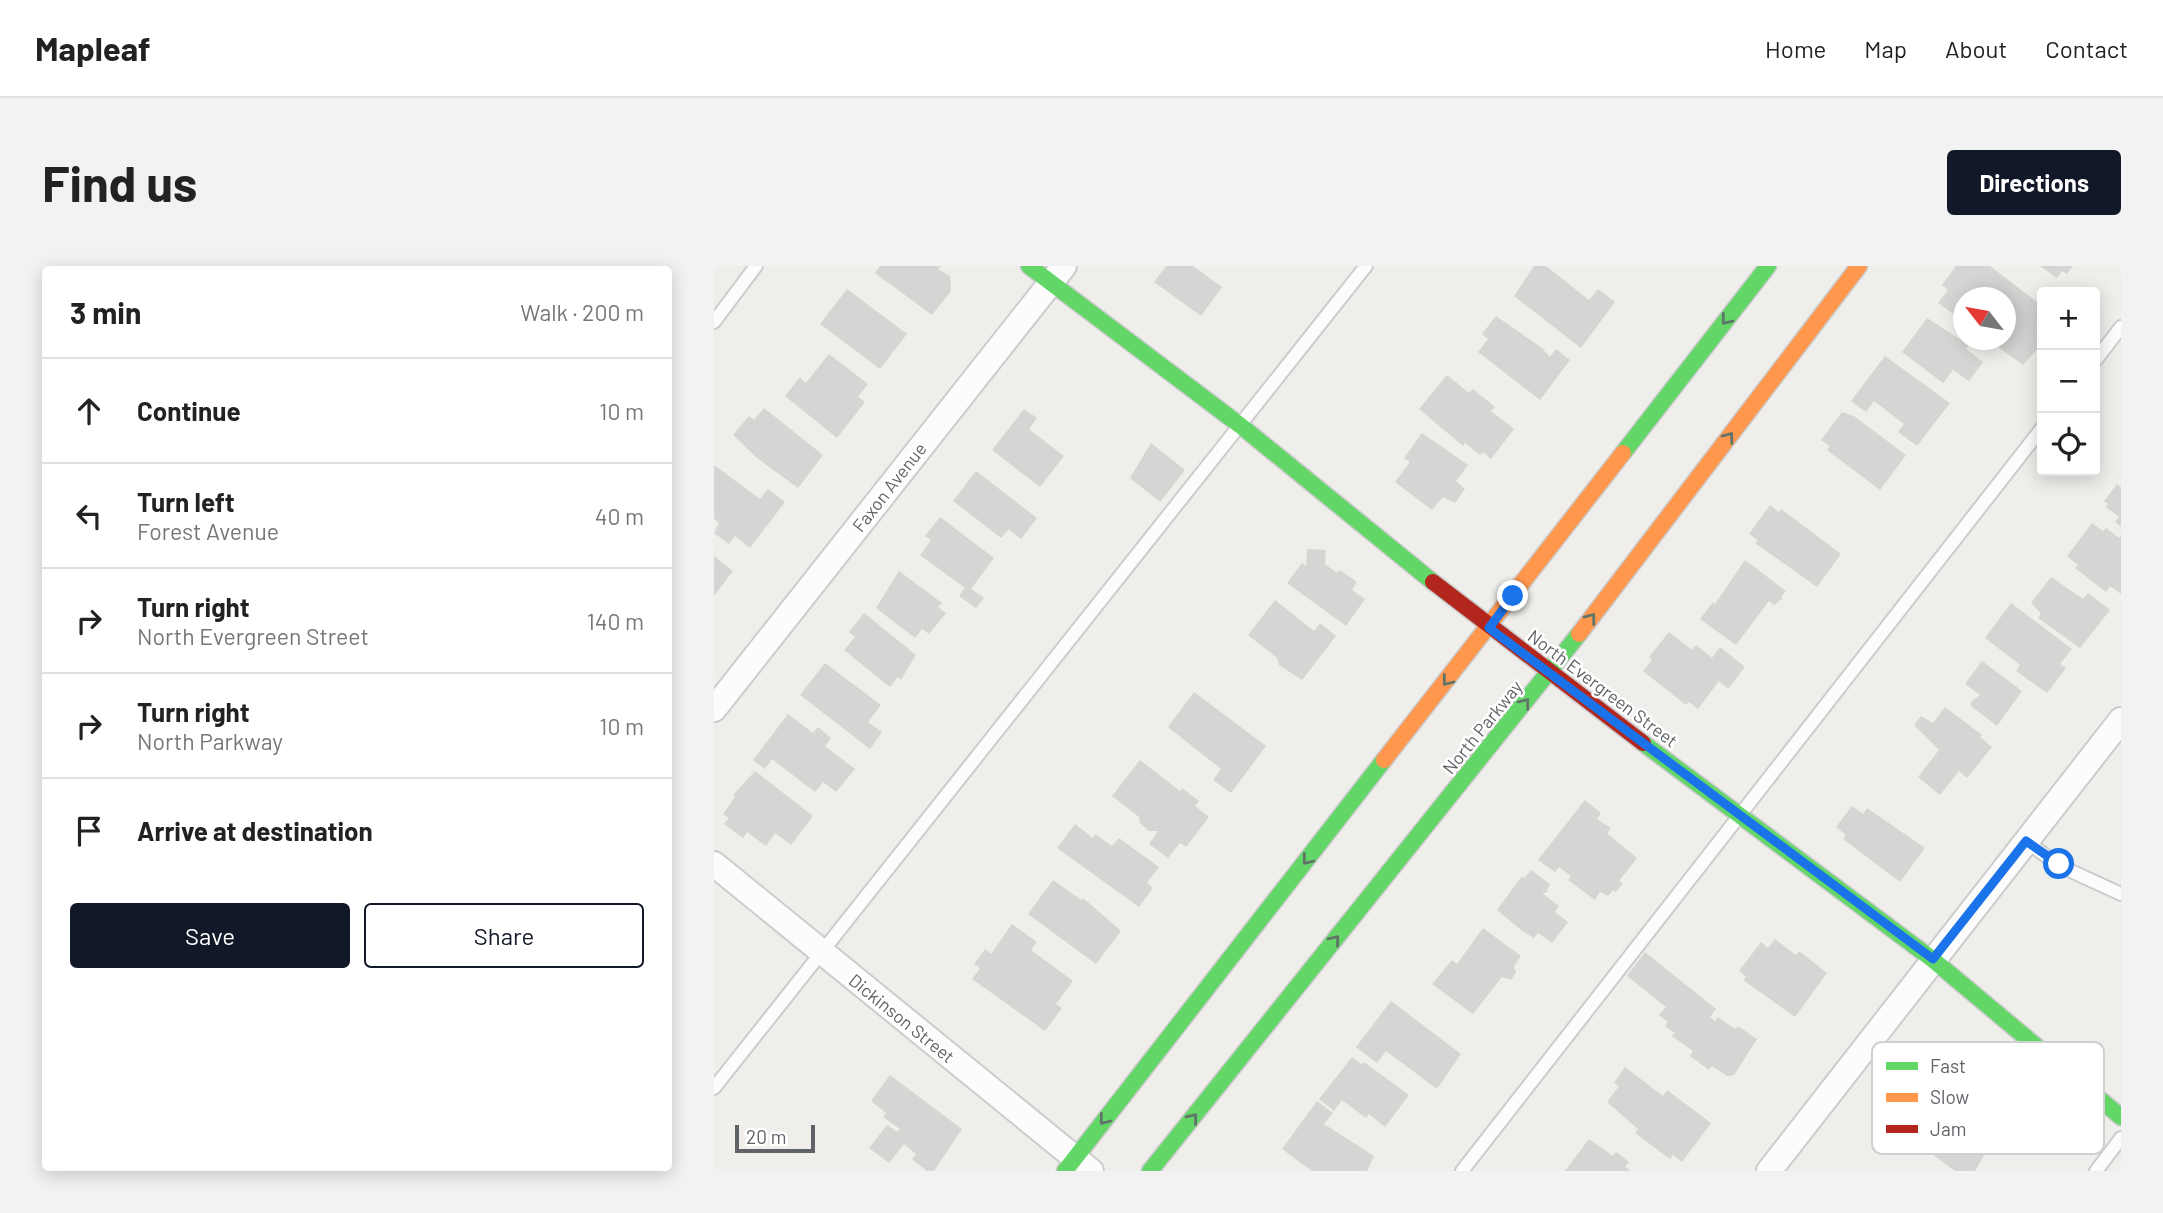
<!DOCTYPE html>
<html lang="en">
<head>
<meta charset="utf-8">
<style>
	body { margin:0; font-family:Barlow,sans-serif; background:#f2f2f2; color:#222 }
	.controls { position:absolute; right:21px; top:21px; display:grid; overflow:hidden; border-radius:7px; box-shadow:0 4px 18px #0003 }
	.controls button { width:63px; height:63px; display:grid; place-items:center; padding:0; border:0; border-bottom:2px solid #e0e0e0; background:#fff; color:#222; font:35px sans-serif }
	.compass { position:absolute; left:1239px; top:21px; width:63px; height:63px; border-radius:50%; background:#fff; box-shadow:0 4px 18px #0003; rotate:301deg }
	.scale { position:absolute; left:21px; bottom:18px; width:80px; box-sizing:border-box; padding-left:7px; border:4px solid #5f6368; border-top:0; font-size:19px; line-height:24px; white-space:nowrap; color:#5f6368; -webkit-text-stroke:5px #fff; paint-order:stroke }
	.stop { position:absolute; width:21px; height:21px; margin:-16px; border:5px solid #1a73e8; border-radius:50%; background:#fff }
	.stop.end { background:#1a73e8; border-color:#fff; box-shadow:0 2px 7px #0008 }
	.list { margin:0; padding:0; list-style:none }
	h2 { display:flex; justify-content:space-between; align-items:center; height:91px; margin:0; padding:0 28px; font-size:30px }
	h2 small { font-size:23px; font-weight:400; color:#767676 }
	.list li { display:grid; grid-template-columns:46px 1fr auto; gap:21px; align-items:center; box-sizing:border-box; height:105px; padding:0 28px; border-top:2px solid #e0e0e0 }
	.list b { display:block; font-size:26px; white-space:nowrap }
	.list p { margin:0; font-size:23px; white-space:nowrap; color:#767676 }
	.list em { font-size:23px; font-style:normal; color:#767676 }
	.actions { display:flex; gap:14px; padding:21px 28px }
	.actions a { flex:1; padding:16px 0; border:2px solid #111827; border-radius:7px; text-align:center; font-size:24px; color:#111827 }
	.actions .main { background:#111827; color:#fff }
	.icon { flex:none; width:38px; height:38px; fill:none; stroke:currentColor; stroke-width:2; stroke-linecap:round; stroke-linejoin:round }
	.map { position:relative; flex:none; width:1407px; height:905px; overflow:hidden; border-radius:7px }
	header { display:flex; align-items:center; gap:42px; box-sizing:border-box; height:98px; padding:0 35px; background:#fff; border-bottom:2px solid #e0e0e0 }
	header strong { font-size:33px }
	nav { display:flex; gap:38px; margin-inline-start:auto; font-size:24px }
	.intro { display:flex; align-items:center; justify-content:space-between; box-sizing:border-box; height:168px; padding:0 42px }
	h1 { margin:0; font-size:49px }
	.button { padding:18px 32px; border-radius:7px; background:#111827; color:#fff; font-size:24px; font-weight:700 }
	main { display:flex; gap:42px; padding:0 42px }
	aside { flex:1; background:#fff; border-radius:7px; box-shadow:0 4px 18px #0003 }
	.map>svg:first-child { display:block }
	.building { fill:#d6d5d3 }
	.lines { fill:none; stroke-linecap:round; stroke-linejoin:round }
	.lane-casing { stroke:#cbcccc; stroke-width:16 }
	.street-casing { stroke:#cbcccc; stroke-width:28 }
	.fast-casing { stroke:#cacacb; stroke-width:19 }
	.slow-casing { stroke:#cacacb; stroke-width:19 }
	.jam-casing { stroke:#cacacb; stroke-width:19 }
	.lane { stroke:#fdfcfc; stroke-width:12 }
	.street { stroke:#fdfcfc; stroke-width:24 }
	.fast { stroke:#63d668; stroke-width:16 }
	.slow { stroke:#ff974d; stroke-width:16 }
	.jam { stroke:#b3261e; stroke-width:16 }
	.oneway { stroke:#607468 }
	.route { stroke:#1a73e8; stroke-width:9 }
	.labels { text-anchor:middle; dominant-baseline:central; stroke-width:5; stroke-linejoin:round; paint-order:stroke }
	.street-label { font-size:18px; fill:#5f6368; stroke:#fff }
	.key { fill:#fff; stroke:#cfd0d2; stroke-width:2 }
	.key-label { font-size:19px; fill:#5f6368 }
</style>
</head>
<body>
<header>
<strong>Mapleaf</strong>
<nav><a>Home</a><a>Map</a><a>About</a><a>Contact</a></nav>
</header>
<div class="intro"><h1>Find us</h1><a class="button">Directions</a></div>
<main>
<aside>
<h2>3 min<small>Walk · 200 m</small></h2>
<ul class="list">
<li><svg class="icon" aria-label="ahead" viewBox="0 0 24 24"><path d="M12 20V5M6 11l6-6 6 6"/></svg><div><b>Continue</b></div><em>10 m</em></li>
<li><svg class="icon" aria-label="left" viewBox="0 0 24 24"><path d="M17 20v-9H6M10 6l-5 5 5 5"/></svg><div><b>Turn left</b><p>Forest Avenue</p></div><em>40 m</em></li>
<li><svg class="icon" aria-label="right" viewBox="0 0 24 24"><path d="M7 20v-9h11M14 6l5 5-5 5"/></svg><div><b>Turn right</b><p>North Evergreen Street</p></div><em>140 m</em></li>
<li><svg class="icon" aria-label="right" viewBox="0 0 24 24"><path d="M7 20v-9h11M14 6l5 5-5 5"/></svg><div><b>Turn right</b><p>North Parkway</p></div><em>10 m</em></li>
<li><svg class="icon" aria-label="arrive" viewBox="0 0 24 24"><path d="M6 21V4h12l-3 4 3 4H6"/></svg><div><b>Arrive at destination</b></div></li>
</ul>
<div class="actions"><a class="main">Save</a><a>Share</a></div>
</aside>
<div class="map">
<svg width="1407" height="905" viewBox="0 0 1407 905">
	<rect width="100%" height="100%" fill="#efeeea"/>
	<g class="building">
		<path d="M166,0H227L224,3L236,10L237,25L218,49L161,7Z"/>
		<path d="M452,0H479L508,21L487,50L440,16Z"/>
		<path d="M820,0H832L875,34L884,23L901,36L867,82L800,30Z"/>
		<path d="M1242,0H1276L1328,40V78L1309,99L1275,74H1292V32H1250V56L1224,37L1234,24L1228,19Z"/>
		<path d="M1326,0H1359L1353,8L1348,5L1343,12Z"/>
		<path d="M133,23L193,68L166,103L106,58Z"/>
		<path d="M782,50L828,82L836,91L842,83L856,94L826,134L764,86L774,73L768,68Z"/>
		<path d="M1213,52L1255,79L1252,83L1269,96L1255,115L1239,104L1229,117L1188,86Z"/>
		<path d="M115,88L154,118L144,131L151,136L123,172L71,130L86,111L92,117Z"/>
		<path d="M1171,90L1236,137L1203,180L1184,166L1190,158L1160,135L1152,146L1137,135Z"/>
		<path d="M733,109L755,127L759,123L781,141L777,145L800,163L777,193L769,186L766,189L751,177L749,180L705,143Z"/>
		<path d="M50,142L109,189L84,222L43,192L19,169L35,150L40,154Z"/>
		<path d="M310,143L323,152L315,163L350,190L326,221L278,184Z"/>
		<path d="M1128,146L1140,150L1192,189L1166,224L1113,184L1116,180L1107,174Z"/>
		<path d="M708,167L754,199L742,215L751,223L741,237L729,231L718,244L681,216L696,196L690,192Z"/>
		<path d="M437,177L471,204L446,236L416,212Z"/>
		<path d="M0,199L46,233L54,223L71,236L36,282L21,270L15,278L0,267L5,257L0,253Z"/>
		<path d="M262,205L323,252L307,273L295,263L287,272L239,235Z"/>
		<path d="M1403,218L1407,221V261L1401,256L1405,251L1392,241L1394,238L1390,235Z"/>
		<path d="M1056,239L1065,246L1067,243L1127,288L1103,321L1041,277L1044,274L1035,268Z"/>
		<path d="M226,251L280,292L257,323L270,332L262,342L245,330L251,322L206,289L217,274L211,270Z"/>
		<path d="M1378,257L1389,265L1392,262L1405,272L1407,269V328L1396,320L1392,326L1361,302L1364,299L1353,290Z"/>
		<path d="M593,283L612,284L611,298L623,307L626,304L643,316L638,324L651,333L632,360L573,317L588,297L592,300Z"/>
		<path d="M0,290L19,305L0,330Z"/>
		<path d="M1031,294L1072,325L1067,331L1069,332L1060,339L1055,335L1022,379L986,353L999,336L1001,338Z"/>
		<path d="M185,305L228,337L224,341L232,347L215,368L208,363L201,372L162,342Z"/>
		<path d="M1337,311L1369,333L1374,327L1396,344L1366,382L1324,352L1327,348L1317,337Z"/>
		<path d="M561,334L600,365L606,357L622,370L588,414L565,399L563,392L534,369Z"/>
		<path d="M1297,337L1358,383L1346,398L1352,402L1333,427L1302,405L1306,399L1271,372Z"/>
		<path d="M150,347L202,389L187,414L184,411L176,421L130,384L141,371L135,366Z"/>
		<path d="M955,366L978,384L982,379L998,392L1006,381L1031,401L1014,423L1005,415L984,443L975,436L972,439L929,405L938,394L935,391Z"/>
		<path d="M1268,395L1308,425L1283,460L1257,440V436L1266,429L1251,418Z"/>
		<path d="M111,397L167,439L154,456L168,466L156,483L86,429Z"/>
		<path d="M480,426L552,480L517,527L499,514L507,503L454,461Z"/>
		<path d="M1231,441L1268,469L1266,471L1278,481L1253,512L1245,505L1226,529L1204,511L1225,484L1200,459L1207,450L1219,457Z"/>
		<path d="M74,448L99,467L104,461L117,472L111,480L141,503L122,526L109,516L101,526L58,493L51,503L39,494Z"/>
		<path d="M426,494L466,525L468,522L485,535L481,540L495,551L472,581L466,577L454,592L435,578L444,565H435L426,557L425,551L398,530Z"/>
		<path d="M41,505L99,550L77,579L61,567L52,580L33,566L29,572L10,558L15,552L9,548L21,531L19,529Z"/>
		<path d="M871,534L887,547L883,553L897,562L893,567L923,592L905,615L909,617L902,626L899,624L894,630L886,626L881,634L854,614L857,610L845,601L841,606L824,594Z"/>
		<path d="M1138,540L1149,548L1153,542L1211,582L1186,616L1129,573L1132,569L1122,561Z"/>
		<path d="M361,558L379,572L381,568L398,580L405,572L445,601L433,617L439,622L425,641L343,582Z"/>
		<path d="M817,604L836,618L832,627H828L845,640L841,646L854,656L838,677L824,667L820,672L807,664L783,644L808,610L810,612Z"/>
		<path d="M339,614L367,634L369,632L407,665L382,698L314,648Z"/>
		<path d="M298,658L323,676L317,684L359,715L342,738L348,742L331,765L258,713L266,702L260,698L271,683L277,688Z"/>
		<path d="M769,662L807,690L800,700L802,706L797,714L788,711L759,748L718,718L738,694L743,698Z"/>
		<path d="M1061,673L1082,689L1085,685L1113,707L1081,751L1029,714L1032,711L1025,705L1047,676L1054,682Z"/>
		<path d="M931,686L1002,743L996,751L1001,755L1004,751L1021,763L1024,760L1043,773L1020,809L1013,810L998,800L995,804L976,790L979,785L958,770L961,767L951,760L954,756L945,749L952,741L913,710Z"/>
		<path d="M677,735L747,788L723,823L672,785L663,797L642,781Z"/>
		<path d="M638,791L648,798L650,796L695,829L671,861L655,848L652,852L628,834L620,845L605,833Z"/>
		<path d="M911,801L949,830L953,824L997,857L968,896L959,889L956,893L921,867L924,863L893,836L905,820L900,817Z"/>
		<path d="M176,809L248,863L220,905H213L198,893L202,888L190,878L175,897L155,882L173,859L183,866L186,863L169,851L172,847L157,835Z"/>
		<path d="M1213,827L1255,856L1250,863L1274,882L1261,905H1241L1193,870L1195,867L1187,861Z"/>
		<path d="M603,835L619,847L610,858L660,890L653,905H598L568,883Z"/>
		<path d="M875,873L899,890L902,886L915,896L911,901L917,905H851Z"/>
	</g>
	<g class="lines">
		<defs>
			<g id="lane">
				<path d="M0,56L42,0"/>
				<path d="M1381,95L1407,61"/>
				<path d="M1312,575L1344,599L1407,628"/>
				<path d="M0,822L652,0"/>
				<path d="M748,905L1328,162"/>
				<path d="M1382,905L1407,872"/>
			</g>
			<g id="street">
				<path d="M0,443L350,0"/>
				<path d="M0,598L377,905"/>
				<path d="M1055,905L1407,454"/>
			</g>
			<g id="fast">
				<path d="M315,0L527,160L719,316"/>
				<path d="M909,187L1054,0"/>
				<path d="M929,477L1218,693L1407,851"/>
				<path d="M351,905L670,494"/>
				<path d="M436,905L865,368"/>
			</g>
			<g id="slow">
				<path d="M865,368L1145,0"/>
				<path d="M670,494L909,187"/>
			</g>
			<path id="jam" d="M719,316L929,477"/>
		</defs>
		<use href="#lane" class="lane-casing"/>
		<use href="#street" class="street-casing"/>
		<use href="#fast" class="fast-casing"/>
		<use href="#slow" class="slow-casing"/>
		<use href="#jam" class="jam-casing"/>
		<use href="#lane" class="lane"/>
		<use href="#street" class="street"/>
		<use href="#fast" class="fast"/>
		<use href="#slow" class="slow"/>
		<use href="#jam" class="jam"/>
	</g>
	<defs><path id="oneway-chevron" d="M-2-3.5L2.5 0L-2 3.5" fill="none" stroke-width="1.6" stroke-linecap="round" stroke-linejoin="round" transform="scale(1.75)"/></defs>
	<g class="oneway">
		<use href="#oneway-chevron" transform="translate(1012 54) rotate(128)"/>
		<use href="#oneway-chevron" transform="translate(1015 171) rotate(-53)"/>
		<use href="#oneway-chevron" transform="translate(877 352) rotate(-53)"/>
		<use href="#oneway-chevron" transform="translate(733 415) rotate(128)"/>
		<use href="#oneway-chevron" transform="translate(811 437) rotate(-52)"/>
		<use href="#oneway-chevron" transform="translate(593 594) rotate(128)"/>
		<use href="#oneway-chevron" transform="translate(621 674) rotate(-51)"/>
		<use href="#oneway-chevron" transform="translate(479 852) rotate(-51)"/>
		<use href="#oneway-chevron" transform="translate(390 854) rotate(128)"/>
	</g>
	<g class="lines">
		<path class="route" d="M799,330L775,362L1219,693L1312,575L1345,598"/>
	</g>
	<g class="labels">
		<g class="street-label">
			<text transform="translate(175 221) rotate(-52)">Faxon Avenue</text>
			<text transform="translate(889 422) rotate(37)">North Evergreen Street</text>
			<text transform="translate(768 461) rotate(-51)">North Parkway</text>
			<text transform="translate(188 752) rotate(39)">Dickinson Street</text>
		</g>
	</g>
	<rect x="1158" y="776" width="232" height="112" rx="10" class="key"/>
	<rect x="1172" y="796" width="32" height="8" fill="#63d668"/>
	<rect x="1172" y="827" width="32" height="9" fill="#ff974d"/>
	<rect x="1172" y="859" width="32" height="8" fill="#b3261e"/>
	<g class="key-label">
		<text x="1216" y="807">Fast</text>
		<text x="1216" y="838">Slow</text>
		<text x="1216" y="870">Jam</text>
	</g>
</svg>
<div class="controls">
<button>+</button>
<button>−</button>
<button><svg class="icon" aria-label="locate" viewBox="0 0 24 24"><circle cx="12" cy="12" r="6"/><path d="M12 2v4M12 18v4M2 12h4M18 12h4"/></svg></button>
</div>
<svg class="compass" viewBox="-18 -18 36 36"><path d="M0-13l5 13h-10z" fill="#e53935"/><path d="M0 13l5-13h-10z" fill="#767676"/></svg>
<div class="scale">20 m</div>
<div class="stop" style="left:1345px;top:598px"></div>
<div class="stop end" style="left:799px;top:330px"></div>
</div>
</main>
</body>
</html>
